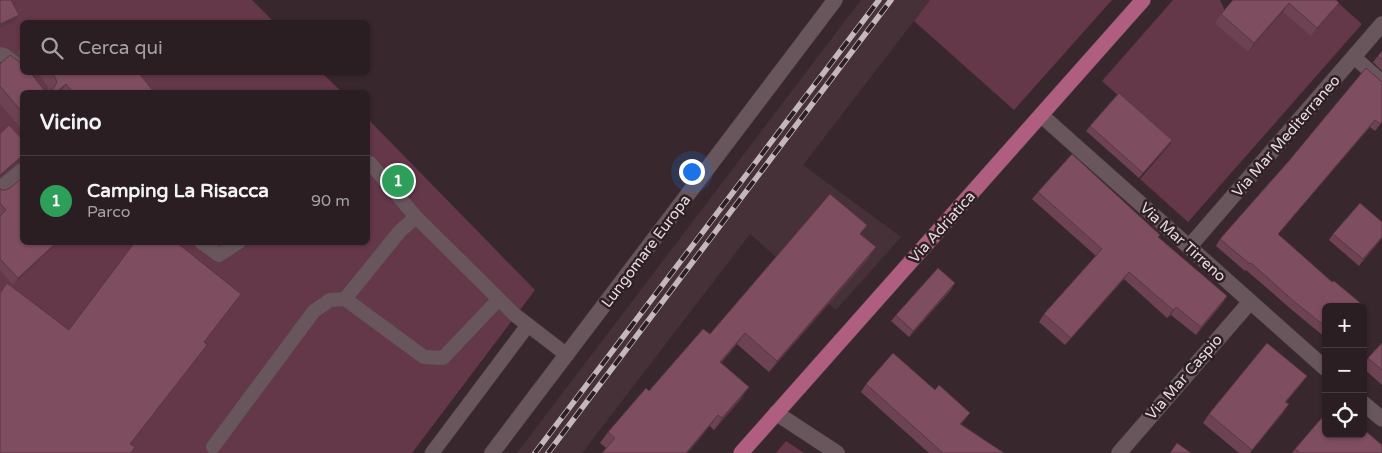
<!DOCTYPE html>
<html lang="it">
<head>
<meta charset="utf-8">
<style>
	body { margin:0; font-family:"Varela Round",sans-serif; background:#362b2f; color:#f1f3f6 }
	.controls { position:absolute; right:15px; bottom:15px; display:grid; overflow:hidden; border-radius:8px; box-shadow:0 1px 4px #0004 }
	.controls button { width:45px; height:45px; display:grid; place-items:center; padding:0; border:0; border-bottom:1px solid #463c40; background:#2a1e22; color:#f1f3f6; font:25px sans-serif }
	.you { position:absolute; left:691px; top:171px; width:18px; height:18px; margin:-12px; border:4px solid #fff; border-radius:50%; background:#1a73e8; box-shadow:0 0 0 8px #1a73e833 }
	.badge { display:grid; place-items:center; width:32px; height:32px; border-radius:50%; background:#1a73e8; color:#fff; font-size:16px; font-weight:700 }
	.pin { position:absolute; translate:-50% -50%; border:2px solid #fff; box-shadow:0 1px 5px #0006 }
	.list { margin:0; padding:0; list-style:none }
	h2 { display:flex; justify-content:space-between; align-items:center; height:65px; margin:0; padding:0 20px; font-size:21px }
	h2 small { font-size:16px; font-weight:400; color:#a5a2a5 }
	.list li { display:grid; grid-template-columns:32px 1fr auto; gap:15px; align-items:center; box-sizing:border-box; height:90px; padding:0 20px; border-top:1px solid #463c40 }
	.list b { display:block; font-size:19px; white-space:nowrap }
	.list p { margin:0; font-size:16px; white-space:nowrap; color:#a5a2a5 }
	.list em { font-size:16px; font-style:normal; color:#a5a2a5 }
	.icon { flex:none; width:28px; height:28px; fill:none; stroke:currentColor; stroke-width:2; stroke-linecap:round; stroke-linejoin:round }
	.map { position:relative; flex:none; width:1382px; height:453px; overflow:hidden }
	.search { position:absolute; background:#2a1e22; box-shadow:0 1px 4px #0004; left:20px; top:20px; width:350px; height:55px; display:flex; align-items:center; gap:12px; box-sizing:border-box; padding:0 18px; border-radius:8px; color:#a5a2a5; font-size:19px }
	.panel { position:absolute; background:#2a1e22; box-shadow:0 1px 4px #0004; left:20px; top:90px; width:350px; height:155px; border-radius:8px }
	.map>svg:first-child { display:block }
	.built { fill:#473139 }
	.green { fill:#643749 }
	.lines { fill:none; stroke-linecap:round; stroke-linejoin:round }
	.service-casing { stroke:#52454a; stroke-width:15 }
	.minor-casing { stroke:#52454a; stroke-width:16 }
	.primary-casing { stroke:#52454a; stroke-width:16 }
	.service { stroke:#68565c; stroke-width:14 }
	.minor { stroke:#68565c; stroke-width:15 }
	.primary { stroke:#af5e80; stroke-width:15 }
	.rail-casing { stroke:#c4b8bc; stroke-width:5.5 }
	.rail { stroke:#2d1f24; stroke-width:4; stroke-dasharray:11; stroke-linecap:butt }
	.wall { fill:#6d4253 }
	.shaded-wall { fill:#593643 }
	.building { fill:#7f4d60; stroke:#593643 }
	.labels { text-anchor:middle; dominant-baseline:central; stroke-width:5; stroke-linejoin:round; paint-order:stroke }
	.street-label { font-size:15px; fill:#e5dade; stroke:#2d1f24 }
</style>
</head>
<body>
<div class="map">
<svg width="1382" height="453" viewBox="0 0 1382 453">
	<rect width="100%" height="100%" fill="#38282e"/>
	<path class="built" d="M861,0H930L803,165L901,237L836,310L750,234L582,453H517Z"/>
	<g class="green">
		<path d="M0,0H252L274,22H22V72L322,73L342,92H22V242H368V119L535,290L412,453H0Z"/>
		<path d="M930,0H1112L1014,110L914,21Z"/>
		<path d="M1173,0H1220L1225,11L1293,0H1335L1362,24L1188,222L1140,179L1171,143L1102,81Z"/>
		<path d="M786,441L804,453H776Z"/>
	</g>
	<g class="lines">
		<defs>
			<g id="service">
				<path d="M0,54L4,55L22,68"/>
				<path d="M1354,57L1382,82"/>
				<path d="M368,165L370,163L416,217L515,315L567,355"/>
				<path d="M0,188L22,170"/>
				<path d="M201,242L219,255L239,242"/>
				<path d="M345,299L400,231L416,217"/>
				<path d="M213,447L314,311L330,300L345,299L424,357L443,358L499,299"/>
				<path d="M432,453L528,325"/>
			</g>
			<g id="minor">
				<path d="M1041,115L1326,369"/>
				<path d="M1189,247L1382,24"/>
				<path d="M1363,403L1382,419"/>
				<path d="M776,413L837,453"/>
				<path d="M492,453L835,0"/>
				<path d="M1119,453L1250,302"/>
			</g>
			<path id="primary" d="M741,453L1143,0"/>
		</defs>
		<use href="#service" class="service-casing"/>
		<use href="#minor" class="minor-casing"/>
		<use href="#primary" class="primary-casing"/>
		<use href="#service" class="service"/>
		<use href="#minor" class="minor"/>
		<use href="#primary" class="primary"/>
		<defs>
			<g id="rail">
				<path d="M535,453L879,0"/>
				<path d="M548,453L891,0"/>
			</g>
		</defs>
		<use href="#rail" class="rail-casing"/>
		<use href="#rail" class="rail"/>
	</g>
	<g class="wall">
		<path d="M1233,0L1339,3L1333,11L1311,36L1283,12L1248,52L1215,23L1221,14Z"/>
		<path d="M22,45V58L17,53Z"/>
		<path d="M1382,51V71L1373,62Z"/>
		<path d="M0,64L44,90L48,91H49L48,87L37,72H138L154,92H22V125L20,127L0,104Z"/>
		<path d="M1366,68L1382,122L1375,131L1370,127L1278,234L1326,307V338L1292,310L1246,270L1245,271L1216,246L1220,239L1288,162Z"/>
		<path d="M1090,126L1172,140L1139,178L1086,131Z"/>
		<path d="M0,188L22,242H59L13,285L0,270V216L1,215L0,214Z"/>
		<path d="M1038,192L1158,237L1227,296L1222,304L1196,335L1171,315L1167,318L1124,279L1065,345L1039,322L1044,314L1096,256L1032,199Z"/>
		<path d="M867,225L860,234L868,259L769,372L737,344L721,363L741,399L714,430L710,426L606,448L600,443L608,432L710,334Z"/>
		<path d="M1333,234L1382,238L1359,266L1329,240Z"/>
		<path d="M951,290L909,337L891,321L896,315Z"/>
		<path d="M1382,343V385L1363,368V366L1368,358Z"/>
		<path d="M866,384L935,390L970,413L961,424L1004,453H929L861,392Z"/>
		<path d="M1301,384L1286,402L1283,413L1250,453H1239L1203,423L1209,414Z"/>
		<path d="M1295,449L1382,453H1292Z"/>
	</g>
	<g class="shaded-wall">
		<path d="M1289,3L1283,12L1248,52L1254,43Z"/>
		<path d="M1339,3L1333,11L1311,36L1317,28Z"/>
		<path d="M19,15L14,22L0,28V24Z"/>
		<path d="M66,84L60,92H56Z"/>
		<path d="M1375,120L1370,127L1273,240L1278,234Z"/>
		<path d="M1172,140L1168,146L1139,178L1143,173Z"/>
		<path d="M22,156V162L17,163L0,178V175Z"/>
		<path d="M1382,237V238L1359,266L1363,259Z"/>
		<path d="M57,242H59L13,285L18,278Z"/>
		<path d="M876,247L868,259L769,372L777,361Z"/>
		<path d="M1129,272L1124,279L1065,345L1071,338Z"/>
		<path d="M955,283L951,290L909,337L913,331Z"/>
		<path d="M1227,296L1222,304L1196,335L1201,327Z"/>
		<path d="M1176,307L1171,315L1167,318L1173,310Z"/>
		<path d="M745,333L737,344L712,373L720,362Z"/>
		<path d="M1307,376L1301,384L1279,410L1285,402Z"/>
		<path d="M749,387L741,399L714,430L722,418Z"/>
		<path d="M1289,404L1283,413L1249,453L1252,450Z"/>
		<path d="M718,415L710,426L688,453H686Z"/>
	</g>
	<g class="building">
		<path d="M0,0H11L19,15L0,24Z"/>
		<path d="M1233,0H1336L1339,3L1317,28L1289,3L1254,43L1221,14Z"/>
		<path d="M52,19L56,22H48Z"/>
		<path d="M1382,51V60L1378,56Z"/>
		<path d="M10,55L22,64V72H30L44,90L48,91L53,89L57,82L55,77L52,72H138L154,92H73L66,84L56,92H22V112L0,86V64Z"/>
		<path d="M1366,68L1382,82V121L1380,124L1375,120L1278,234L1332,282L1334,281L1364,306L1363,307H1326V327L1296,303L1251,263L1250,264L1220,239L1288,162Z"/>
		<path d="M1119,93L1172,140L1143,173L1090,126Z"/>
		<path d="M9,125L22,139V156L0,175V134Z"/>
		<path d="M1072,154L1160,235L1158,237L1227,296L1201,327L1176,307L1173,310L1129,272L1071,338L1044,314L1102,249L1038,192Z"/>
		<path d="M22,178V242H57L18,278L0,259V216L6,210L0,203V188L1,190H5L10,188Z"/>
		<path d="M830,194L867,225L860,234L876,247L777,361L745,333L720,362L749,387L722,418L718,415L686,453H602L615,438L608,432L646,388L649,391L703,329L710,334Z"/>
		<path d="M1360,203L1382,222V237L1363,259L1333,234Z"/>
		<path d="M135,242H176L241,294L204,342L207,345L130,444L135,447L131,453H0V293L7,283L69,330Z"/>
		<path d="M938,268L955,283L913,331L896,315Z"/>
		<path d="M1267,343L1307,376L1285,402L1289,404L1252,450L1209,414Z"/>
		<path d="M1382,343V370L1368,358Z"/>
		<path d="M893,353L935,390L939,385L970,413L960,424L1004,453H943L866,384Z"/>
		<path d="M1326,413V434H1363V429L1382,445V453H1300L1295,449Z"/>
		<path d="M1177,443L1191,453H1170Z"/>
	</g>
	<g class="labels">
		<g class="street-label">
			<text transform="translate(1286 136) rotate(-49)">Via Mar Mediterraneo</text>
			<text transform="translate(942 227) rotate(-48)">Via Adriatica</text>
			<text transform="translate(1183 242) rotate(42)">Via Mar Tirreno</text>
			<text transform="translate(646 251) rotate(-53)">Lungomare Europa</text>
			<text transform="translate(1184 377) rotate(-49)">Via Mar Caspio</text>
		</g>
	</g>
</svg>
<div class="controls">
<button>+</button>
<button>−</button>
<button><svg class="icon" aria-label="locate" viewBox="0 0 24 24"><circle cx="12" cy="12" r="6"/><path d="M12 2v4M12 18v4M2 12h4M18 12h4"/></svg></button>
</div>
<div class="you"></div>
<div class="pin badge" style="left:398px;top:181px;background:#2e9e5b">1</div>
<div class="search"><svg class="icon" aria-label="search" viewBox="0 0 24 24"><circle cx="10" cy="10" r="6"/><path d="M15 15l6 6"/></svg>Cerca qui</div>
<section class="panel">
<h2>Vicino<small></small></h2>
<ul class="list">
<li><span class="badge" style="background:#2e9e5b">1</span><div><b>Camping La Risacca</b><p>Parco</p></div><em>90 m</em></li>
</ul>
</section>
</div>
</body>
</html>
